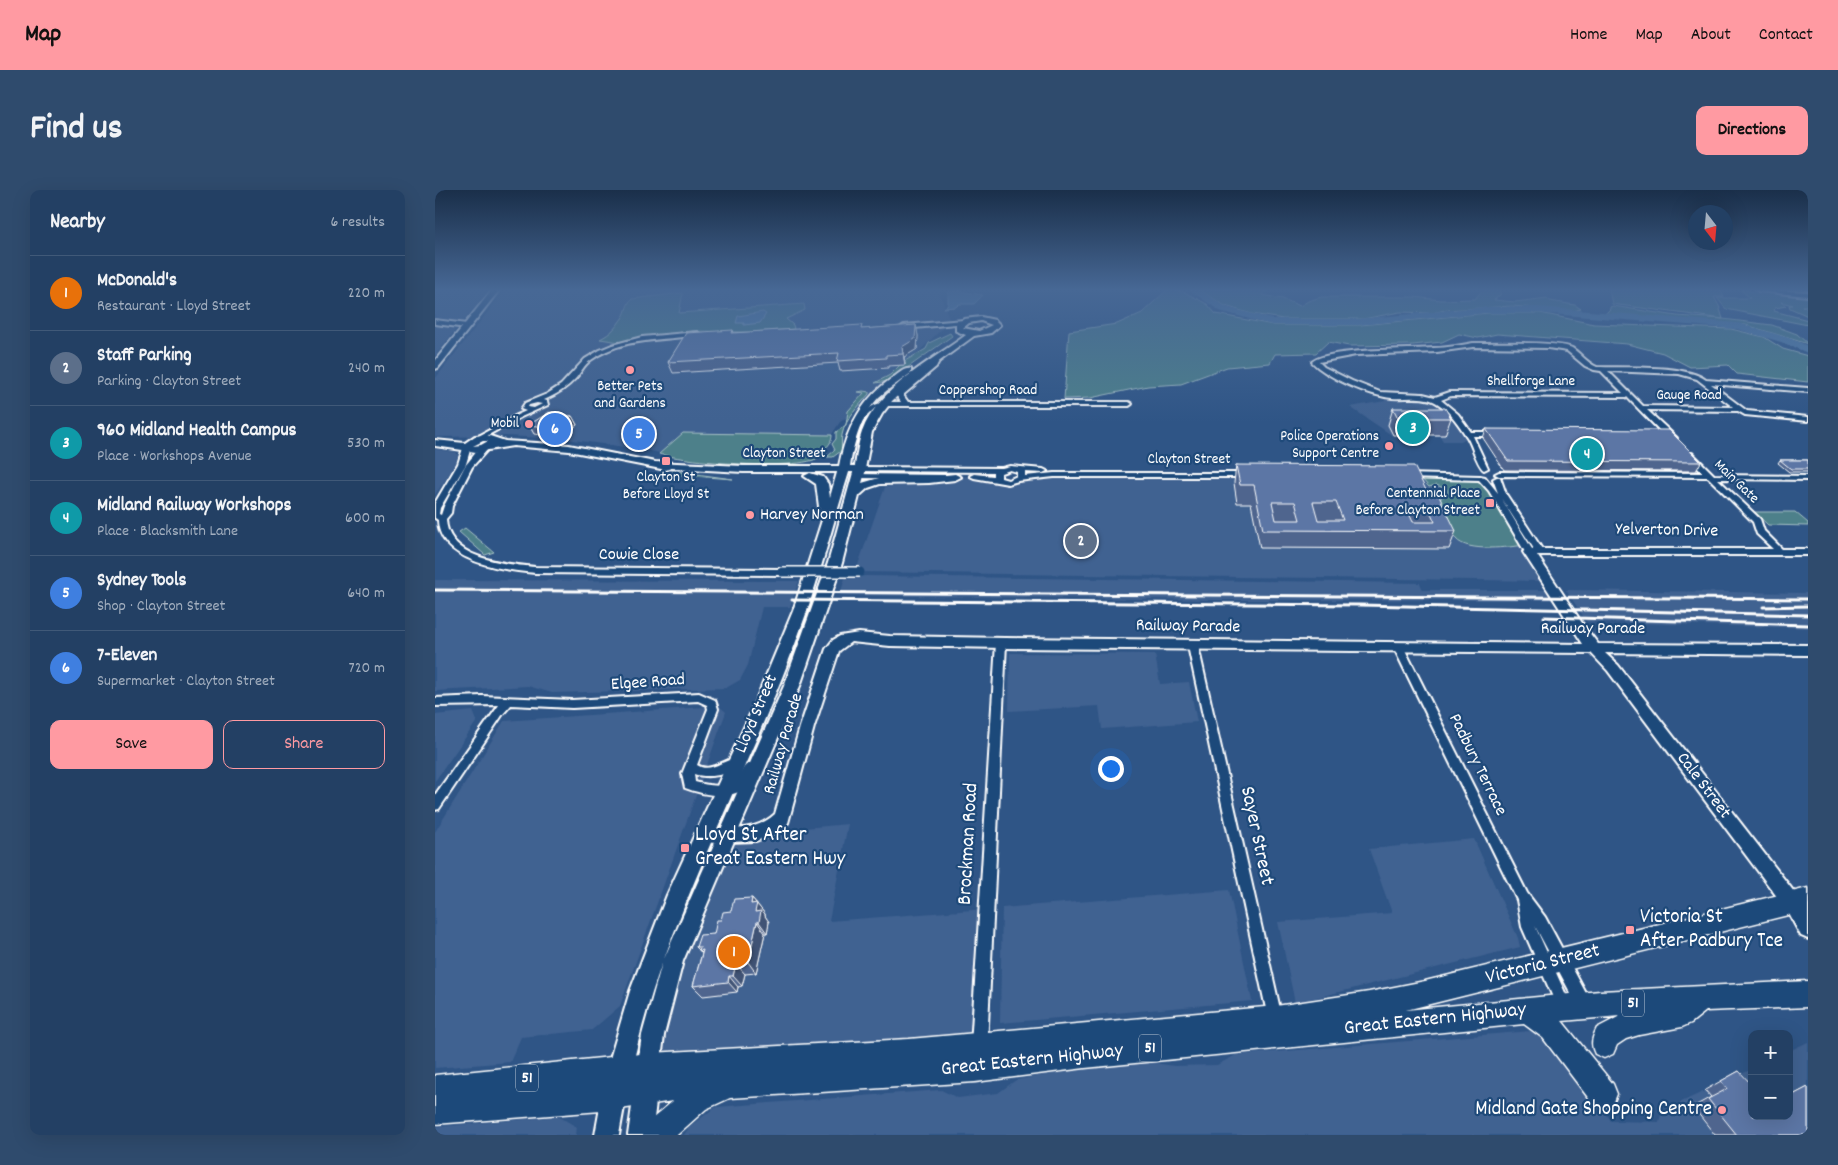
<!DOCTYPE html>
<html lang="en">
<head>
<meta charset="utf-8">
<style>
	body { margin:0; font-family:Dekko,sans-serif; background:#2f4b6d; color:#f1f3f6 }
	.controls { position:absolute; right:15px; bottom:15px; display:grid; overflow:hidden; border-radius:10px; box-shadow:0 5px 20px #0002 }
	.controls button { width:45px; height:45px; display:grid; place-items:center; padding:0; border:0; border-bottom:1px solid #405978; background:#234064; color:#f1f3f6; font:25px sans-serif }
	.compass { position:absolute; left:1253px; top:15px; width:45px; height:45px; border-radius:50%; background:#234064; box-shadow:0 5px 20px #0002; rotate:164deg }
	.you { position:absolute; left:675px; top:578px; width:18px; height:18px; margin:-12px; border:4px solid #fff; border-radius:50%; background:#1a73e8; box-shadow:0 0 0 8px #1a73e833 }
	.badge { display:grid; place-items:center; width:32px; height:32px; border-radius:50%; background:#ff9aa2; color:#fff; font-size:16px; font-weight:700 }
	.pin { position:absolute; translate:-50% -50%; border:2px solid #fff; box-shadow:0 1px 5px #0006 }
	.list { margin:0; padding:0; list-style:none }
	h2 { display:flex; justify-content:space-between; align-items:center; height:65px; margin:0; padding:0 20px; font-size:21px }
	h2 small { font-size:16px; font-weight:400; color:#a3afbf }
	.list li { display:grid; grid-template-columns:32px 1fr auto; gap:15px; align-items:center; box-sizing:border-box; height:75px; padding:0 20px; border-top:1px solid #405978 }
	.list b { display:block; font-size:19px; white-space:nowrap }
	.list p { margin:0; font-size:16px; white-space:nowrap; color:#a3afbf }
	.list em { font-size:16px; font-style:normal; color:#a3afbf }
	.actions { display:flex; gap:10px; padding:15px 20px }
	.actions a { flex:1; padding:11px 0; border:1px solid #ff9aa2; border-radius:10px; text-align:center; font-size:18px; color:#ff9aa2 }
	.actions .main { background:#ff9aa2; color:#111 }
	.map { position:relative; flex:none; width:1373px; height:945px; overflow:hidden; border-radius:10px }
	header { display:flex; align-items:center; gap:30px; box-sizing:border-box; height:70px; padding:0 25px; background:#ff9aa2; color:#111 }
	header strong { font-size:24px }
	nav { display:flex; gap:28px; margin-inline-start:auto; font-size:18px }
	.intro { display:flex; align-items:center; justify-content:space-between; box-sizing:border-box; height:120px; padding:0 30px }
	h1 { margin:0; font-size:35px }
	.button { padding:12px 22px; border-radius:10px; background:#ff9aa2; color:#111; font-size:18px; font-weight:700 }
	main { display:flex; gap:30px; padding:0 30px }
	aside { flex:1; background:#234064; border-radius:10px; box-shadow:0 5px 20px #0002 }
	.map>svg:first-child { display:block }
	.built { fill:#406291 }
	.green { fill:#4e808a; stroke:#a6c0c4 }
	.water { fill:#5581ab; stroke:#99b3cd }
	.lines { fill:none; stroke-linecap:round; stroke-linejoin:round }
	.river { fill:#5581ab; fill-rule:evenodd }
	.street-casing { stroke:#fff; stroke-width:4 }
	.secondary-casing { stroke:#fff; stroke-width:4 }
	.primary-casing { stroke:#fff; stroke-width:4 }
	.highway-casing { stroke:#fff; stroke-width:3 }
	.street { fill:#1f4a7a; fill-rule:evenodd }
	.secondary { fill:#1f4a7a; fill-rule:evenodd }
	.primary { fill:#1f4a7a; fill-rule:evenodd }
	.highway { fill:#1f4a7a; fill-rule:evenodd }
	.rail { stroke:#fff; stroke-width:3 }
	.street-bridge-casing { stroke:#fff; stroke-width:12; stroke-linecap:butt }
	.street-bridge { stroke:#1f4a7a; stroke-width:9 }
	.wall { fill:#4f658e; stroke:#fff }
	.shaded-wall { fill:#405374; stroke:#fff }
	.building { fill:#5c76a5; stroke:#fff; fill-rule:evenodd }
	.poi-dot { fill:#ff9aa2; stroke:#1f4a7a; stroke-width:2 }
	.labels { text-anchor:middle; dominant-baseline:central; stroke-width:4.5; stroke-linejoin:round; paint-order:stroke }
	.far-street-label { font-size:15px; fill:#fff; stroke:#1f4a7a }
	.far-poi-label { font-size:15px; fill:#fff; stroke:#1f4a7a; text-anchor:end }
	.shield { fill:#1f4a7a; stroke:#bcc9d7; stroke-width:1 }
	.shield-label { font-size:16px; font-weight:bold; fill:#fff }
	.poi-label { font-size:18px; fill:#fff; stroke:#1f4a7a; text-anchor:start }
	.street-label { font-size:18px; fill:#fff; stroke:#1f4a7a }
	.near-poi-label { font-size:21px; fill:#fff; stroke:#1f4a7a; text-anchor:start }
	.near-street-label { font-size:21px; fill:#fff; stroke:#1f4a7a }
</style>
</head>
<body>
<header>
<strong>Map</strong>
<nav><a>Home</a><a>Map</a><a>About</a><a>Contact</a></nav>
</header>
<div class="intro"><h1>Find us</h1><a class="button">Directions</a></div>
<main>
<aside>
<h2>Nearby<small>6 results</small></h2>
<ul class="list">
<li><span class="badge" style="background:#e8710a">1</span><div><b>McDonald's</b><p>Restaurant · Lloyd Street</p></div><em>220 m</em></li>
<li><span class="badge" style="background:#5c6f8a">2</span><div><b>Staff Parking</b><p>Parking · Clayton Street</p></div><em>240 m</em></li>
<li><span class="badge" style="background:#0f9aa8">3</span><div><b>960 Midland Health Campus</b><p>Place · Workshops Avenue</p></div><em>530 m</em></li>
<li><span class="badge" style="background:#0f9aa8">4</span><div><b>Midland Railway Workshops</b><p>Place · Blacksmith Lane</p></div><em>600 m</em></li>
<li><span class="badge" style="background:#3f7fe0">5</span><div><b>Sydney Tools</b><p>Shop · Clayton Street</p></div><em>640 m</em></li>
<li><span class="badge" style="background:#3f7fe0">6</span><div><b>7-Eleven</b><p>Supermarket · Clayton Street</p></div><em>720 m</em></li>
</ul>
<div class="actions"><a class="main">Save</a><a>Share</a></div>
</aside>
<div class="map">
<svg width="1373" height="945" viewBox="0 0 1373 945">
	<rect width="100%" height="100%" fill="#2f5586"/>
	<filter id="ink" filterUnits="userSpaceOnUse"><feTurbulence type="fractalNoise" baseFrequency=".02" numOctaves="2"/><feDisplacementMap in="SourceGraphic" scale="10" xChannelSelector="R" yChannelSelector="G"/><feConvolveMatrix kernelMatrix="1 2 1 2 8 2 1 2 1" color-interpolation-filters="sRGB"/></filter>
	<g filter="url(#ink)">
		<g class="built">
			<path d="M0,99H55L29,130L25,132L0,127Z"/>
			<path d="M71,99H510L505,104L515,131L428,216L405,232L395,247L239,266L211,260L131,249L70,246L0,247V189Z"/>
			<path d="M0,136L21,139L0,166Z"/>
			<path d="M949,207L988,209L999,212L1009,219L1031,248L1026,251H1008L1005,246H958L915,217L950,211Z"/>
			<path d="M0,259L21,262L23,266L20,275L0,305Z"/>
			<path d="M604,285L1045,288L1111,391L425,382L423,375L450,297L520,287L543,286L569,292Z"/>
			<path d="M431,386L985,393L988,400H1110L1117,410H781L405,405L410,388Z"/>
			<path d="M0,390L364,391L355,417H327L313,475L305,490L291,498L117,503L93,496L0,501Z"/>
			<path d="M1131,400L1373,403V438L1152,432Z"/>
			<path d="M575,463L720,464L725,494L754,492L762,532L667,539L664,516L574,521Z"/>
			<path d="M284,516L291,522L185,816L157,840L86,847L75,872L0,878V642L69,531Z"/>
			<path d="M38,521L42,531L0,591V525Z"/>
			<path d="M413,634L394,731L551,719L544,857L243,875L217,857L293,645Z"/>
			<path d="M1039,649L1083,748L1085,757L860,813L843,732L957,723L934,659Z"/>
			<path d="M794,700L817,811L565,833L567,718Z"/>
			<path d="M1109,840L1148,887L1176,931L1224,932L1227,921L1317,879V926H1354V861L1373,852V945H249L255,936L281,917L506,900L523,908L563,903L581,890L646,878L707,871L739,876L782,875L801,865Z"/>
			<path d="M123,926L142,937L141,945H0V937Z"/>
		</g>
		<g class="green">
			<path d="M733,99L749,102L772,114L781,124L838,135H925L1054,123H1105L1159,134L1296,139L1329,147L1348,159L1373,166V192L1302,184L1293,175L1255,177L1228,163L1192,154L1062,144L1043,148L1024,144L1007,152L978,155L914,156L893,152L881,163L840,164L835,173L792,177L746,194L713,196L655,208L629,209L634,141L682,134L707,123Z"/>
			<path d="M763,99H835L827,105L848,109L865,116L873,111L886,107H979L1006,110L1040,109L1048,99H1062L1066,104L1059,110L1080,112L1112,108L1115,111L1140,115L1146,119L1138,121L1077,116L1010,120L997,123L965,122L928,129H848L817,124L790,116Z"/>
			<path d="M1174,99H1285L1289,107H1279L1284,116L1288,129L1337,135L1362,144L1373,154L1311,135L1169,125L1175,119V117L1178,116L1242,126L1288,129L1177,114Z"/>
			<path d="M1306,100L1373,107V116H1367L1373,119V126L1355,118L1354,115H1358L1346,112L1351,116L1340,118L1339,121L1373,130V135L1291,119L1282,108H1315Z"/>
			<path d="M248,103L244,123L369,114L370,120L351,129L358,135L359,139L315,142L257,141L185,152L165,149C177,143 180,138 188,127C192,121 191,114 197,109Z"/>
			<path d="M515,143L517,146L454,191L440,193L455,185L468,172L491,159L494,153Z"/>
			<path d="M428,201L434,202V204C424,216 410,229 407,245C406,250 407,256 406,261L398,267H392L400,260L397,254L401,249V242L411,235L413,221L429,203L423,202Z"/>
			<path d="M248,243L397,245C397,251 394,256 389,259L392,262C378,285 250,271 224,264Z"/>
			<path d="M239,281L298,289L232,284Z"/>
			<path d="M986,288L1047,289L1091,355C1074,357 1033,363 1021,349C1013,340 1009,325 1003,314L1006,308L1013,303L1012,299L1001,295L994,297Z"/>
			<path d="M1319,322H1360L1373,333V336L1333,335Z"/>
			<path d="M30,338L59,362L50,365L24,342Z"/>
		</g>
		<g class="water">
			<path d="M523,101L548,105L539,114H524L521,117L509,118L513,115V102Z"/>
			<path d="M328,122L331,124L325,133L309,135V133H301L303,126Z"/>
		</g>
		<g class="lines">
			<path class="river" d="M753,99H763L791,117L837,129H922L1049,117H1104L1303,133L1354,148L1373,156V163L1346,152L1302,139L1104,123H1049L922,135H837L785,121Z"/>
			<defs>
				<g id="street">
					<path d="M1321,99L1373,102V106L1323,101Z"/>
					<path d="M0,130L32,134L35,136L32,138L0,134Z"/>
					<path d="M529,130L531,131V133L469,139L466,137L469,135Z"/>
					<path d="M262,142L264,143V145C227,151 188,147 156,170C149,175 146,182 141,188C132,198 121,205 109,210L112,211L113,215L86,227L46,249L40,248L82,225L91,221L86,219L90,213L112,204L126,195L150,169L165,160L177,155L207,147ZM102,213L107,214L99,218L93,217L94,215Z"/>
					<path d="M1038,153C1056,153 1124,151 1137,158C1146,164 1152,173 1162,177C1189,178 1250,174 1271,190L1373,198V202L1276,194L1312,221L1373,227V231L1310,225L1303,221L1212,220L1242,248V252H1236L1192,207L1016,206L1006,210L1023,224L1036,242H1063L1066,244L1063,246H1038L1053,278L1049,280C1043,277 1037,255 1032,247C1024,235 1015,221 1002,213C989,205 971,209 957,208C935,206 892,188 877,172C891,158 976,160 999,158C1012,158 1025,155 1038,153ZM1038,157L1113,158L1132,161L1150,176L1159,180L1166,181L1188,203L1015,202L1000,207L988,204L945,202L917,191L889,177L884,172L921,165L1002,162ZM1173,181L1244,184L1262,189L1298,217L1208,216Z"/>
					<path d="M501,169L504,171L501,177L468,205L473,212H694L697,214L694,216H450L440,218L425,233H421V231C439,213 440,212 466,212L461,205L462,204L496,175L499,170Z"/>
					<path d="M29,255L36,257L31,274L5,318L4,324L6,325L9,316L30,276L47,255H53V259L37,277L17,316L16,323L11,329C12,369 70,374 100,377L347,379L351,382L347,385L100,383C68,380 4,372 3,330L0,328V313L23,274Z"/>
					<path d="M1251,263H1257L1279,285L1373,286V290L1283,289L1325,329L1329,341L1347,359H1373V365H1094L1090,362L1054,301L1044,290L971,288L967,286L971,284L1045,286L1050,287L1063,303L1058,289L1062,287H1065L1071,304L1107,359H1338L1322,344L1318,332L1273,287L1064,286L1060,284L1064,282L1268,283L1251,267ZM1066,308L1099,359H1097Z"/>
					<path d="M575,276L608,279L612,281L608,283L590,282V286L619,283H811L815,285L811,287H619L583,291L573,294L539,288L535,286L539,284L558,286V282L425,281L421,279L425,277L567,278ZM575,280L582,282V286L573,290L566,288V283Z"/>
					<path d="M420,284L510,285L514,287L510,289L423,288L419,286Z"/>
					<path d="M566,450L571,453L552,856L549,861L544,864L539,861L536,856L561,453Z"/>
					<path d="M758,453L763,456L847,828L845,833L840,835L835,833L833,828L753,456Z"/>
					<path d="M964,455L969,458L1092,703L1110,727L1154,809L1156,814L1154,819L1149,821L1144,819L1100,736L1136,816L1134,821L1129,823L1124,821L1087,737L1082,710L959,458Z"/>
					<path d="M264,503L280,510L283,519L262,575C277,585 291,565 305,570L307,573C299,585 272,589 259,584L260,592C270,595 286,598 297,593C307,589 307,569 320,574L322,577C318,583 314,593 309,598C295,611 266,604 250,598L247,584L273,519L272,515L263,511L137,518L76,515L68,524L4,619L0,620V605L64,515L0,516V508L47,506L137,510Z"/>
				</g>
				<g id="secondary">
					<path d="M58,99H65L3,178L0,179V171Z"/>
					<path d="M546,127L560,130L565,135L556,143L539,146L483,187L457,211L447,224L437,242L430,279L425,282H308L236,278L231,280L134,261L78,256L41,262L0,256V250L30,253L40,246L52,245L70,251L134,255L220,272L308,276H404C411,239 427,208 459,187C465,183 469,178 476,179V183C466,191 454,198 444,207C426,226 419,251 415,276H420C422,264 423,253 427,242C444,197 495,172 531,145L521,141V134L529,129ZM546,131L557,135L544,141L528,138L534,133ZM48,251H53L46,255L38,256Z"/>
					<path d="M1094,358L1098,359L1147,433L1163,454L1373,455V465L1170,463L1183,475L1363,707L1373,715V749L1366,746L1352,720L1173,481L1156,463L570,458L455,456L416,452L404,461L379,537L353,633L337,645L321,651L268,653L262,651L260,646L262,641L268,639C293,638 320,643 340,624L365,537L391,459L398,450L405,446L424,443L455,446L570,448L1148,454L1088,362Z"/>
				</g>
				<path id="primary" d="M409,276L415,279C400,326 388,374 372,421C331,539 272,651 229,769L349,496L393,373L419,279L425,276L431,279L427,293L444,288L494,287L520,284L526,287L520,290L494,293L445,294L433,298L424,306L407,373L365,496L248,771L229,845L217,945H193L207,845L227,773C207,829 194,886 184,945H160L172,879L195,801L232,705L316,522L358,421L388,327L385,324L381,294L369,286L375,283L388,287L393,294L395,307L403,279Z"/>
				<path id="highway" d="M1373,698V720L971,820L1165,801L1373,791V817L1271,821L1256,833L1247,837L1204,845L1191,849L1182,855L1178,864L1169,868L1160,864C1155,854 1157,848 1162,838L1185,826L1127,831L1178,894L1182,904L1178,914L1168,918L1158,914L1108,848L1089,834L650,878L540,892L295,908L271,919L242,945H206L210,935L238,911L179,920L0,934V885L215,863L474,849L841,816L934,802L990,791Z"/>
			</defs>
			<use href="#street" class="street-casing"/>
			<use href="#secondary" class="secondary-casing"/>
			<use href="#primary" class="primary-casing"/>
			<use href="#highway" class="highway-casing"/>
			<use href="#street" class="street"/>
			<use href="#secondary" class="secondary"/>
			<use href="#primary" class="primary"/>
			<use href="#highway" class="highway"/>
			<g class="rail">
				<path d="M0,400L1373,409"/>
				<path d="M357,410L925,415L1373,425"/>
				<path d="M1328,417L1373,416"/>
				<path d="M1109,427L1373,435"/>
			</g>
			<defs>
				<path id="street-bridge" d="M347,382H425"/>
			</defs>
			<use href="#street-bridge" class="street-bridge-casing"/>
			<use href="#street-bridge" class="street-bridge"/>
		</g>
		<g class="wall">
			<path d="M481,135L483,146L482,159L469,167L470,175L453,176V178L405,181L403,173L238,183L233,172L298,140L299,143L428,139Z"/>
			<path d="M958,218L1016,228L1010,245H958L953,235Z"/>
			<path d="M137,226L142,235L124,247L99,244L94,235Z"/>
			<path d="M1051,239L1266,272L1261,281L1069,280L1048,248Z"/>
			<path d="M1345,270H1373V282H1354L1343,273Z"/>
			<path d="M801,275L993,304L1021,341L1014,359L825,358L816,313H802L799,293Z"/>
			<path d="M317,708L330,724V726L334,732L332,743H330L321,783L310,784L307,796L303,797L302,802L268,806L258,796L267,763L261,757L279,744L286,730L296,721Z"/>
			<path d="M1304,881L1317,926H1354V907L1373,897V945H1280L1258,917L1276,907L1270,900Z"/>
		</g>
		<g class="shaded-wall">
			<path d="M481,135L483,146L482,159L469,167L470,175L467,157Z"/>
			<path d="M137,226L142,235L124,247L119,238Z"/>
			<path d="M317,708L330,724V726L334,732L332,743L324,732L316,714Z"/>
			<path d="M322,732L330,743L321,783L313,772Z"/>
			<path d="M301,774L310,784L307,796L298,786Z"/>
			<path d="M294,786L303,797L302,802L293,792Z"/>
		</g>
		<g class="building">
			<path d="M427,135L426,139L481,135L480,149L467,157L468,164L451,165V168L402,171L404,163L233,172L251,143L298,140L297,143Z"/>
			<path d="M958,218H1010L1016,228H963Z"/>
			<path d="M114,222L137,226L119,238L94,235Z"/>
			<path d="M1051,239L1234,240L1266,272L1073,271Z"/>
			<path d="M1345,270H1373V279H1356Z"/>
			<path d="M801,275L979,276L993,304H1003L1021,341L828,340L819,295H805ZM837,312H860L865,330H841ZM878,312H901L908,330H883ZM971,317H993L1000,332H978Z"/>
			<path d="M317,708L316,714L322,713L320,722L326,721L324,732H322L313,772L301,774L298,786H294L293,792L258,796L268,760L264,761L265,757H261L265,745L279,744L282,730H286L288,722L296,721L299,709Z"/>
			<path d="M1304,881L1317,895V926H1354V907L1373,897V945H1302L1273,909L1292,899L1286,891Z"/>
		</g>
	</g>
	<linearGradient id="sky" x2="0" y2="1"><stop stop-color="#1a2f4a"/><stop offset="0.43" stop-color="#476895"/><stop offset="1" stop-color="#476895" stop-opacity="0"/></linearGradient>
	<rect width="1373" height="232" fill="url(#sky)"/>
	<g class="poi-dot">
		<circle cx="195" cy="180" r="5"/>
		<circle cx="94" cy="234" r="5"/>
		<circle cx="954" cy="256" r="5"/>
		<rect x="226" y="266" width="10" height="10" rx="2.5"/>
		<rect x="1050" y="308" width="10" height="10" rx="2.5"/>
		<circle cx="315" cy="325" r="5"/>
		<rect x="245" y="653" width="10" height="10" rx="2.5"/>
		<rect x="1190" y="735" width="10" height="10" rx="2.5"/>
		<circle cx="1287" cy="920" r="5"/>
	</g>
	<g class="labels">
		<g class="far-street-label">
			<text x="1096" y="192">Shellforge Lane</text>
			<text x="553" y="201">Coppershop Road</text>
			<text x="1254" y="206">Gauge Road</text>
			<text x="349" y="264">Clayton Street</text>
			<text x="754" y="270">Clayton Street</text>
			<text transform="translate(1301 292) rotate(44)">Main Gate</text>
		</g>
		<g class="far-poi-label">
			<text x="195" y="197" text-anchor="middle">Better Pets<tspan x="195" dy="17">and Gardens</tspan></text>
			<text x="84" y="234">Mobil</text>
			<text x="944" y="247">Police Operations<tspan x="944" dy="17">Support Centre</tspan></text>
			<text x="231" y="288" text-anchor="middle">Clayton St<tspan x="231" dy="17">Before Lloyd St</tspan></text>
			<text x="1045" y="304">Centennial Place<tspan x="1045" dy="17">Before Clayton Street</tspan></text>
		</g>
		<g class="shield">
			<rect x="1187" y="799.5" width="22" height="27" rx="4"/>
			<rect x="704" y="844.5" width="22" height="27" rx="4"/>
			<rect x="81" y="874.5" width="22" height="27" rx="4"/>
		</g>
		<g class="shield-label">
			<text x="1198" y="813">51</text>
			<text x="715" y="858">51</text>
			<text x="92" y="888">51</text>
		</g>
		<g class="poi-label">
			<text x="325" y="325">Harvey Norman</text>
		</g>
		<g class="street-label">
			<text transform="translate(1232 341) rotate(1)">Yelverton Drive</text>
			<text x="204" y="365">Cowie Close</text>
			<text transform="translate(753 437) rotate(1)">Railway Parade</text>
			<text x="1158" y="439">Railway Parade</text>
			<text transform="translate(213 493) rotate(-4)">Elgee Road</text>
			<text transform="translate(322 524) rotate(-67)">Lloyd Street</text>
			<text transform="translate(349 554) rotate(-74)">Railway Parade</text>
			<text transform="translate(1042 575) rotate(64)">Padbury Terrace</text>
			<text transform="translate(1268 596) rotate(53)">Cale Street</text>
		</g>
		<g class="near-poi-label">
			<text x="260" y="646">Lloyd St After<tspan x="260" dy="24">Great Eastern Hwy</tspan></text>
			<text x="1205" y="728">Victoria St<tspan x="1205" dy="24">After Padbury Tce</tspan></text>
			<text x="1277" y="920" text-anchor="end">Midland Gate Shopping Centre</text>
		</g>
		<g class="near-street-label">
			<text transform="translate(821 646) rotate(78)">Sayer Street</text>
			<text transform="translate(534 654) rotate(-87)">Brockman Road</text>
			<text transform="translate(1108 775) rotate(-14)">Victoria Street</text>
			<text transform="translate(1000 830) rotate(-6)">Great Eastern Highway</text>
			<text transform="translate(597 871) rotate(-6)">Great Eastern Highway</text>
		</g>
	</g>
</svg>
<div class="controls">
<button>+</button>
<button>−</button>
</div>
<svg class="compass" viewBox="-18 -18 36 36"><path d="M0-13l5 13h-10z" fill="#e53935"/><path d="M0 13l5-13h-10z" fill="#a3afbf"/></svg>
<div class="you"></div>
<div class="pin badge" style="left:299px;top:762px;background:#e8710a">1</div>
<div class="pin badge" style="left:646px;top:351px;background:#5c6f8a">2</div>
<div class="pin badge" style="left:978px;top:238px;background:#0f9aa8">3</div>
<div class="pin badge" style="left:1152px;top:264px;background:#0f9aa8">4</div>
<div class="pin badge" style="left:204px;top:244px;background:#3f7fe0">5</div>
<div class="pin badge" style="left:120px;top:239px;background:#3f7fe0">6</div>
</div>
</main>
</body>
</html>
